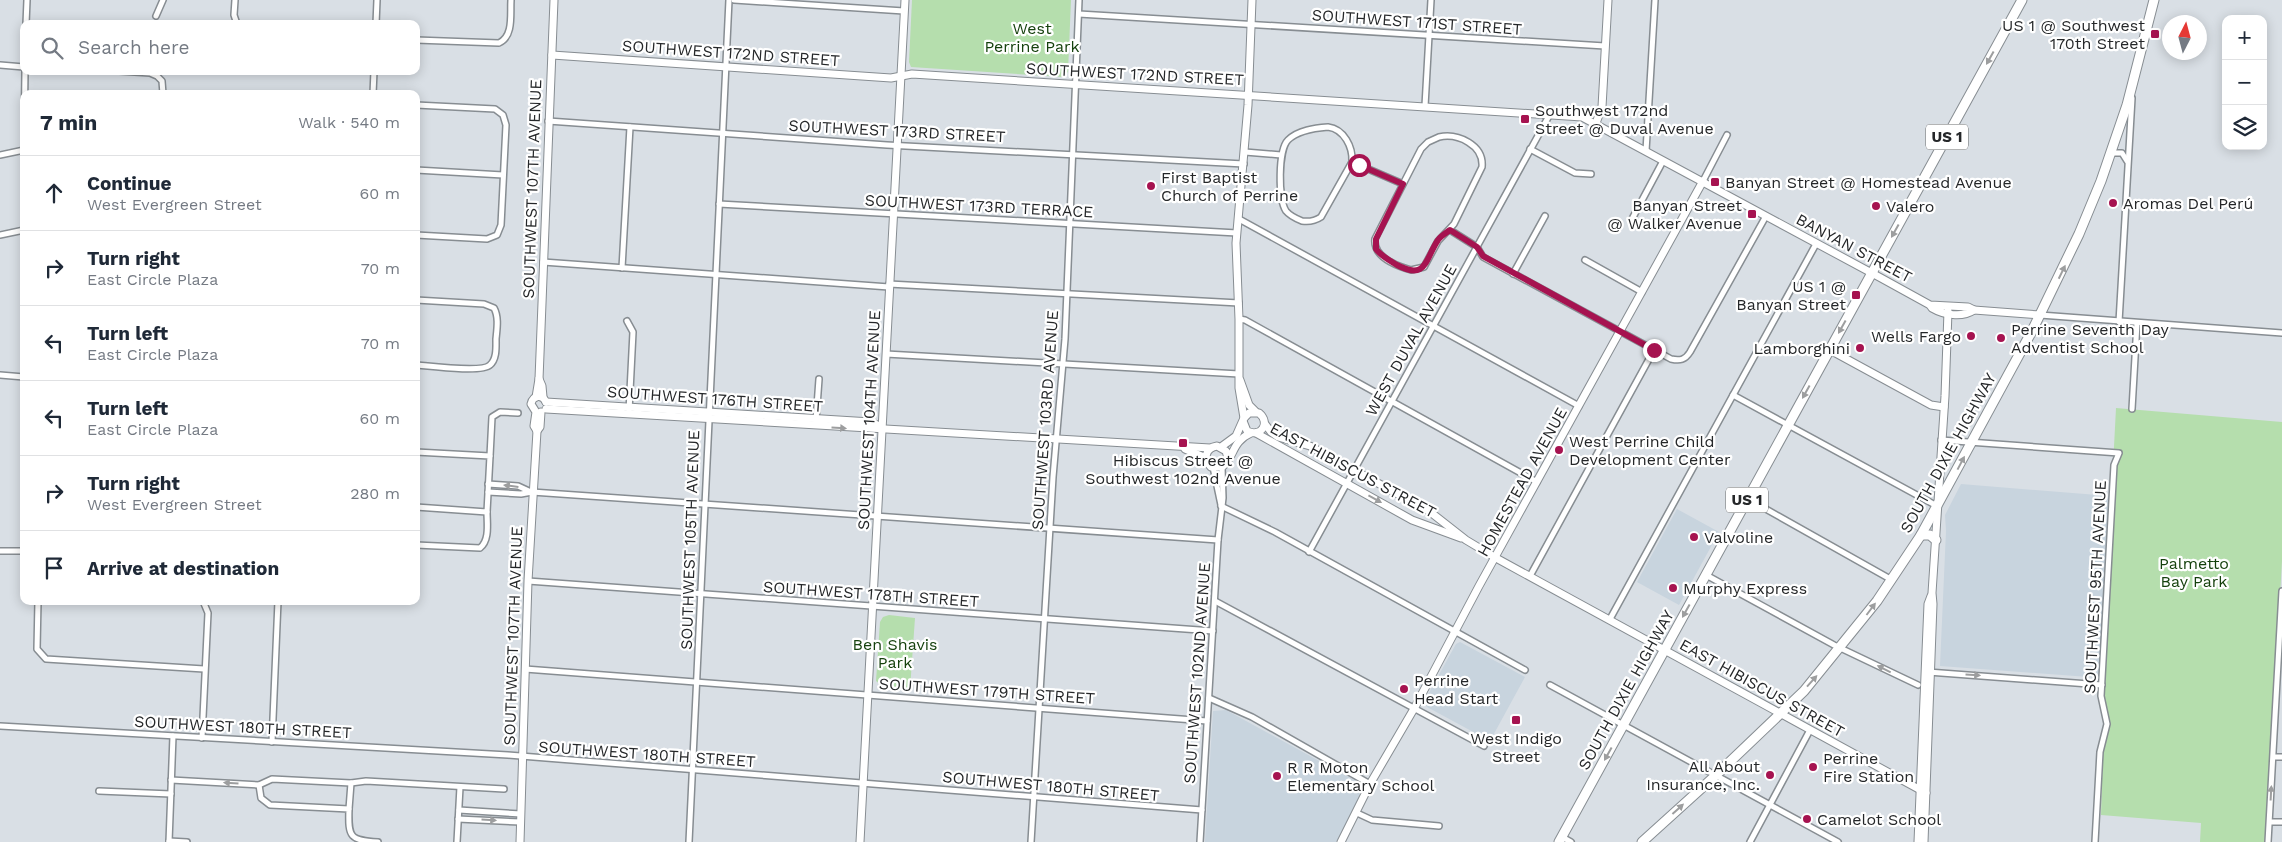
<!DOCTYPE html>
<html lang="en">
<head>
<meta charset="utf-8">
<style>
	body { margin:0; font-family:"Work Sans",sans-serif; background:#f6f6f7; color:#1f2937 }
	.controls { position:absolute; right:15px; top:15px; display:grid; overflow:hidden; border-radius:10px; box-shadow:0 2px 12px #0003 }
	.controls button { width:45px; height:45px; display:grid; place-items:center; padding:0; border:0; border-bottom:1px solid #e0e1e3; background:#fff; color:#1f2937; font:25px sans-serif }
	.compass { position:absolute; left:2162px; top:15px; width:45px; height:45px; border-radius:50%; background:#fff; box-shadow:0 2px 12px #0003; rotate:6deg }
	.stop { position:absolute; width:15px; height:15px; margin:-11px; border:4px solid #a61350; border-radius:50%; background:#fff }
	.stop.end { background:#a61350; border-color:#fff; box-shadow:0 1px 5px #0008 }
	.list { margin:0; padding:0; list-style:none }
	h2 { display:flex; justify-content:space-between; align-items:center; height:65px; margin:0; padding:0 20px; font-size:21px }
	h2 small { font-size:16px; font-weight:400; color:#747a83 }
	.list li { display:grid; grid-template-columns:32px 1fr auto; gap:15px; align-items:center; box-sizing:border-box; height:75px; padding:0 20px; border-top:1px solid #e0e1e3 }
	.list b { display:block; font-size:19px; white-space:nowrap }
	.list p { margin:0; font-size:16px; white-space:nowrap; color:#747a83 }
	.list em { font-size:16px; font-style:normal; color:#747a83 }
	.icon { flex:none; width:28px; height:28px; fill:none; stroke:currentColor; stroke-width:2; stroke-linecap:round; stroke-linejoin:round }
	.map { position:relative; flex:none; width:2282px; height:842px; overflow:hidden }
	.search { position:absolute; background:#fff; box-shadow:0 2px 12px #0003; left:20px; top:20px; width:400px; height:55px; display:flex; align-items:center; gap:12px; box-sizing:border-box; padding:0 18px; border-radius:10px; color:#747a83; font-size:19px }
	.panel { position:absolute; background:#fff; box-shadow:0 2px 12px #0003; left:20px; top:90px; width:400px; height:515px; border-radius:10px }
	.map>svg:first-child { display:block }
	.built { fill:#c8d4de }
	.green { fill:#b5dead }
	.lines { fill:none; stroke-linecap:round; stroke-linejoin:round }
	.street-casing { stroke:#878d92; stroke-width:8 }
	.secondary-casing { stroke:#878d92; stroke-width:9 }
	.highway-casing { stroke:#878d92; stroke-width:11 }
	.street { stroke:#fff; stroke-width:5 }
	.secondary { stroke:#fff; stroke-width:7 }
	.highway { stroke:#fff; stroke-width:9 }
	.oneway { fill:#9d9e9f }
	.route { stroke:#a61350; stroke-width:6 }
	.poi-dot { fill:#a61350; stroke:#fff; stroke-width:2 }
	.labels { text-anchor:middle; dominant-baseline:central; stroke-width:4.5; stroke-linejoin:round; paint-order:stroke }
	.shield { fill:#fff; stroke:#666869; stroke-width:1 }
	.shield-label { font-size:15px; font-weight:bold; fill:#252729 }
	.street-label { font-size:16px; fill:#252729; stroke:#fff }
	.poi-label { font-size:16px; fill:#252729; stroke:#fff; text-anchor:start }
	.park-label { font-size:16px; fill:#15410d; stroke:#fff }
</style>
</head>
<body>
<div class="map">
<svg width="2282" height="842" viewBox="0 0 2282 842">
	<rect width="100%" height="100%" fill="#d9dfe5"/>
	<g class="built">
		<path d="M1961,484L2110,496L2102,678L1940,666L1946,531L1945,515Z"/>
		<path d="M1677,509L1719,532L1679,605L1637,582Z"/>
		<path d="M1460,642L1525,677L1490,741L1427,707L1425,704V700L1456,644Z"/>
		<path d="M1226,710L1363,785L1354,810L1336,842H1205L1213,711Z"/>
	</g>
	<g class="green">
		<path d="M912,0H1071L1068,72L1062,77L911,67L909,62Z"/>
		<path d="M2116,408L2282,422V561L2266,842H2200L2201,823L2101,815L2103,747L2109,726L2102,678Z"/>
		<path d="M889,615L915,618L910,689L884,687L876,681L880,622L883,617Z"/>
	</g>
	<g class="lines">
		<defs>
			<g id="street">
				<path d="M235,0L234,15L237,24"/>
				<path d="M734,0L904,11"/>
				<path d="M1079,14L1605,46"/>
				<path d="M156,16L163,0"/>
				<path d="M26,24L27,0"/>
				<path d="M376,24L377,0"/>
				<path d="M416,40L499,43C514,36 510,14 511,0"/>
				<path d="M0,65L24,67"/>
				<path d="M119,71L150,73L157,76L162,81L163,94"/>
				<path d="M373,94L374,71"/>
				<path d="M416,105L495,109L503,115L506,125L501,225L497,235L487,239L416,235"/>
				<path d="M1425,106L1431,0"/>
				<path d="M548,121L887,145L1244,164"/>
				<path d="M1328,127C1344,129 1353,147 1352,162L1321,217C1315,221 1309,222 1302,221C1297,219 1290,216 1286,211C1278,199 1278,150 1288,140C1298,130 1315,128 1328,127Z"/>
				<path d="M1439,137C1458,133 1484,145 1482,167L1454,224L1438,241L1424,267L1411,270C1397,266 1373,257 1375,239L1421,149L1428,142Z"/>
				<path d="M24,143L25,71"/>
				<path d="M1530,149L1575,173L1591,174"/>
				<path d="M1646,151L1655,0"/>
				<path d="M1245,152L1281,155"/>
				<path d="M2111,153H2122L2127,161"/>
				<path d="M0,155L24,150"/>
				<path d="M1352,162L1403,184"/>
				<path d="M416,170L503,175"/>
				<path d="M1703,181L1727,135"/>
				<path d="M719,204L1237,233"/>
				<path d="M1239,219L1579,406"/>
				<path d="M1632,219L1663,161"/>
				<path d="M1450,230L1477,247L1483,257L1671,359C1680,361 1685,360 1690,352L1766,216"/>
				<path d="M0,235L24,230"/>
				<path d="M1585,260L1642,292"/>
				<path d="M543,262L889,287"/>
				<path d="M622,268L630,127"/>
				<path d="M1513,274L1545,216"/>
				<path d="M889,284L1239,303"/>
				<path d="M416,300L484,304L494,308C499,317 497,329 496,339C496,347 497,359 490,365C482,373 429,366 416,365"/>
				<path d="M2040,315L2282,333"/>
				<path d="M1239,319L1245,320L1537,482"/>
				<path d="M627,321L633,332L629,411"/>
				<path d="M2119,322L2132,98"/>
				<path d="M886,354L1239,374"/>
				<path d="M0,375L24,377"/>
				<path d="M1733,395L1937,506"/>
				<path d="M2132,409L2137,323"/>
				<path d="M816,420L819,379"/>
				<path d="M1941,440L2119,453L2114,465L2101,696L2107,724L2100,752L2095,842"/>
				<path d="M416,452L490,456L487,512L416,507"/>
				<path d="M490,456L492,417L500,412L518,413"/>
				<path d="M1213,467L1221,505"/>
				<path d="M488,484L518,486L531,492"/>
				<path d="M488,492L521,494L532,492L1218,540"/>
				<path d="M1748,499L1892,580"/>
				<path d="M1221,506L1275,532L1525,670"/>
				<path d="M416,545L480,548C490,540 487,523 487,512"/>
				<path d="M0,551H24"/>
				<path d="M1309,552L1550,114"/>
				<path d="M1706,575L1834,645L1918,685"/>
				<path d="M1530,576L1654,350"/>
				<path d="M528,581L1213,631"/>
				<path d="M38,601L37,649L46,659L204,669"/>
				<path d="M1215,601L1484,746"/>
				<path d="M1610,619L1816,244"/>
				<path d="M525,669L1207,721"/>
				<path d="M1928,672L2102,685"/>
				<path d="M1550,685L1838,842"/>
				<path d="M1209,698L1252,717L1370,784"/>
				<path d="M0,726L508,755L1202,810"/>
				<path d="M202,738L208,613L203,601"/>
				<path d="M272,742L278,601"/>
				<path d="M2274,757H2282"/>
				<path d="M171,780L259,785L272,779L351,783L366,781L504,789"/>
				<path d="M259,785L261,798L270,805L349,809C348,838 350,840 378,842"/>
				<path d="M99,791L171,794"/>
				<path d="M349,809L351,783"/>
				<path d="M459,810L521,814"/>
				<path d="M1357,813L1372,820L1439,826"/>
				<path d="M458,819L521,822"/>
				<path d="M2270,822H2282"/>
				<path d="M1562,837L1571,842"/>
				<path d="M169,841L187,842"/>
				<path d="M169,842L173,736"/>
				<path d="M457,842L460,787"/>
				<path d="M689,842L729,0"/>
				<path d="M1031,842L1053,477L1065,339L1079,0"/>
				<path d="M1200,842L1218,540L1223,498L1222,467"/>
				<path d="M1750,842L1810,730"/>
				<path d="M2268,842L2282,591"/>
			</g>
			<g id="secondary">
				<path d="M552,55L891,78L912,74L1582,117L1881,278L1930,305L1932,308C1944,315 1962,318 1974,310L1968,307L1930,305"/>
				<path d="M1596,123L1602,107L1608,0"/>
				<path d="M1974,310L2040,315"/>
				<path d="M1830,350L1931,405L1944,407"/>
				<path d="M539,379L542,386L543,397"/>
				<path d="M1240,380L1249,405L1256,412"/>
				<path d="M536,397L539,379L554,0"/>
				<path d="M546,402L871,422L881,427"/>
				<path d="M546,409L1210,448"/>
				<path d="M1244,418L1239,388V319L1236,243L1248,105L1252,0"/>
				<path d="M1265,424L1271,432L1278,437L1310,446L1429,511L1466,540L1496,558L1926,793"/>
				<path d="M537,431L540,427L541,412"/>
				<path d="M1256,433L1412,520L1461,538"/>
				<path d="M1221,447L1236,436L1244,418L1249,413H1259C1271,423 1261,438 1247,431L1243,421"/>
				<path d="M1185,449L1206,458"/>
				<path d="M1228,458L1226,451L1217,446C1205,448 1203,459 1211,467H1222C1235,457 1231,442 1251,433"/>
				<path d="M520,842L528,581L537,431L534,426L536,412L531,404C533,395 542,394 546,402"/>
				<path d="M860,842L905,0"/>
				<path d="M1341,842L1370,784L1415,707L1479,586L1703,181"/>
				<path d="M1918,842L1928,604L1931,596"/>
				<path d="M1924,842L1933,604L1932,593L1945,396L1948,311"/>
			</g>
			<g id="highway">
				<path d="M1921,535H1930L1936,540"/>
				<path d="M1559,842L2022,0"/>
				<path d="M1642,842L1715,776L1804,691L1877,601L1921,535L2032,331L2079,234L2101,181L2127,105L2154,0"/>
			</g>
		</defs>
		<use href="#street" class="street-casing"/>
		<use href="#secondary" class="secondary-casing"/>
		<use href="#highway" class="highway-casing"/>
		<use href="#street" class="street"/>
		<use href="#secondary" class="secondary"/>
		<use href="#highway" class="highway"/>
	</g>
	<defs><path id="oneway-solid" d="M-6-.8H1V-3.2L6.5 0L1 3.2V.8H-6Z" transform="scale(1.25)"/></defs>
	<g class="oneway">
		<use href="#oneway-solid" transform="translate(1990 58) rotate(119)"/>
		<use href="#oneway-solid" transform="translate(1895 231) rotate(119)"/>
		<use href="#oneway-solid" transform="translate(2062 272) rotate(-64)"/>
		<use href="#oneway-solid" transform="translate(1842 327) rotate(119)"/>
		<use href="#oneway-solid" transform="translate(1806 392) rotate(119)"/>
		<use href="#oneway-solid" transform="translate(839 428) rotate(4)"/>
		<use href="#oneway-solid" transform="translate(1961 463) rotate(-62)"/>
		<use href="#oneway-solid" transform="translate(511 486) rotate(-173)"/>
		<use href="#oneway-solid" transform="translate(1375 499) rotate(29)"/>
		<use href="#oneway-solid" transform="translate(1871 609) rotate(-53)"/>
		<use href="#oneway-solid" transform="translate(1686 611) rotate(119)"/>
		<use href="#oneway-solid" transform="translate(1884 669) rotate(-153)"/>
		<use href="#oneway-solid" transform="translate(1973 675) rotate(4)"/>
		<use href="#oneway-solid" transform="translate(1812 681) rotate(-48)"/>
		<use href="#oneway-solid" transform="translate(1608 754) rotate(119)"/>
		<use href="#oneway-solid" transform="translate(231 783) rotate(-177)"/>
		<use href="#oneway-solid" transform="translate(2271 793) rotate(-87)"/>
		<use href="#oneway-solid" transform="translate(1678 809) rotate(-42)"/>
		<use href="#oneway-solid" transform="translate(489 820) rotate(3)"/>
	</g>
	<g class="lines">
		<path class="route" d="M1359,165L1403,184L1376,239V249C1381,256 1389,260 1397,265C1427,281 1425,259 1438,240C1441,236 1446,233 1450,230L1477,247L1483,256L1654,350"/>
	</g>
	<g class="poi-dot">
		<rect x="2150" y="29" width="10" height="10" rx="2.5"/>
		<rect x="1520" y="114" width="10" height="10" rx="2.5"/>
		<rect x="1710" y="177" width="10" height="10" rx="2.5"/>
		<circle cx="1151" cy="186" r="5"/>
		<circle cx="2113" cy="203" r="5"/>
		<circle cx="1876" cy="206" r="5"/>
		<rect x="1747" y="209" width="10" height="10" rx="2.5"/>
		<rect x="1851" y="290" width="10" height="10" rx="2.5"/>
		<circle cx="1971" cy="336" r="5"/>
		<circle cx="2001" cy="338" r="5"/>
		<circle cx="1860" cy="348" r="5"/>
		<rect x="1178" y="438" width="10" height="10" rx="2.5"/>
		<circle cx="1559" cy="450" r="5"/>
		<circle cx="1694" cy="537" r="5"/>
		<circle cx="1673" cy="588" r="5"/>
		<circle cx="1404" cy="689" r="5"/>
		<rect x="1511" y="715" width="10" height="10" rx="2.5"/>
		<circle cx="1813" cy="767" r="5"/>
		<circle cx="1770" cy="775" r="5"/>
		<circle cx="1277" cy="776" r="5"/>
		<circle cx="1807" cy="819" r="5"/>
	</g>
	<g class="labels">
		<g class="shield">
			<rect x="1926" y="124.5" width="42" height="25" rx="4"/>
			<rect x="1726" y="487.5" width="42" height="25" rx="4"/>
		</g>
		<g class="shield-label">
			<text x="1947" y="137">US 1</text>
			<text x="1747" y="500">US 1</text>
		</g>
		<g class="street-label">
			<text transform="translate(1417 22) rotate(4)">SOUTHWEST 171ST STREET</text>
			<text transform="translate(731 53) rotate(4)">SOUTHWEST 172ND STREET</text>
			<text transform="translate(1135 74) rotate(3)">SOUTHWEST 172ND STREET</text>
			<text transform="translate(897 131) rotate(3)">SOUTHWEST 173RD STREET</text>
			<text transform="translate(532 189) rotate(-88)">SOUTHWEST 107TH AVENUE</text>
			<text transform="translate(979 206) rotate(3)">SOUTHWEST 173RD TERRACE</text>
			<text transform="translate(1854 248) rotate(28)">BANYAN STREET</text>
			<text transform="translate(1411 340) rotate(-61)">WEST DUVAL AVENUE</text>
			<text transform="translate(715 399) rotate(4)">SOUTHWEST 176TH STREET</text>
			<text transform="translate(869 420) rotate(-87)">SOUTHWEST 104TH AVENUE</text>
			<text transform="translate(1045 420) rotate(-86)">SOUTHWEST 103RD AVENUE</text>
			<text transform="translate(1948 453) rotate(-61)">SOUTH DIXIE HIGHWAY</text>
			<text transform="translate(1353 470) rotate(28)">EAST HIBISCUS STREET</text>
			<text transform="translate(1522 482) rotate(-61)">HOMESTEAD AVENUE</text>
			<text transform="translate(690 540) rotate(-88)">SOUTHWEST 105TH AVENUE</text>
			<text transform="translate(2095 587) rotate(-87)">SOUTHWEST 95TH AVENUE</text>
			<text transform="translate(871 594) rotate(4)">SOUTHWEST 178TH STREET</text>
			<text transform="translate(513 636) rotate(-88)">SOUTHWEST 107TH AVENUE</text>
			<text transform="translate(1197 673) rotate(-86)">SOUTHWEST 102ND AVENUE</text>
			<text transform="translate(1762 688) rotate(29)">EAST HIBISCUS STREET</text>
			<text transform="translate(1626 690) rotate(-61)">SOUTH DIXIE HIGHWAY</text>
			<text transform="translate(987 691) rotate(4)">SOUTHWEST 179TH STREET</text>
			<text transform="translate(243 727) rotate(3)">SOUTHWEST 180TH STREET</text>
			<text transform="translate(647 754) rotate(4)">SOUTHWEST 180TH STREET</text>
			<text transform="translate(1051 786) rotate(5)">SOUTHWEST 180TH STREET</text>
		</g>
		<g class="poi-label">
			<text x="2145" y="25" text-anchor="end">US 1 @ Southwest<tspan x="2145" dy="18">170th Street</tspan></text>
			<text x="1535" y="110">Southwest 172nd<tspan x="1535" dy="18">Street @ Duval Avenue</tspan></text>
			<text x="1161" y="177">First Baptist<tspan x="1161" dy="18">Church of Perrine</tspan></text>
			<text x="1725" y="182">Banyan Street @ Homestead Avenue</text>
			<text x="2123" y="203">Aromas Del Perú</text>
			<text x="1742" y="205" text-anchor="end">Banyan Street<tspan x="1742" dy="18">@ Walker Avenue</tspan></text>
			<text x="1886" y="206">Valero</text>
			<text x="1846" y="286" text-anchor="end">US 1 @<tspan x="1846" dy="18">Banyan Street</tspan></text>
			<text x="2011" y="329">Perrine Seventh Day<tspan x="2011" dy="18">Adventist School</tspan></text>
			<text x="1961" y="336" text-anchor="end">Wells Fargo</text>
			<text x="1850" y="348" text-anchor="end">Lamborghini</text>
			<text x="1569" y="441">West Perrine Child<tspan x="1569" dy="18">Development Center</tspan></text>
			<text x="1183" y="460" text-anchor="middle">Hibiscus Street @<tspan x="1183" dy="18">Southwest 102nd Avenue</tspan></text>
			<text x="1704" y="537">Valvoline</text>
			<text x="1683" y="588">Murphy Express</text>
			<text x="1414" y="680">Perrine<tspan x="1414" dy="18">Head Start</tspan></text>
			<text x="1516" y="738" text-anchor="middle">West Indigo<tspan x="1516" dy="18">Street</tspan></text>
			<text x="1823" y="758">Perrine<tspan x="1823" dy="18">Fire Station</tspan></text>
			<text x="1760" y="766" text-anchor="end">All About<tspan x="1760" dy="18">Insurance, Inc.</tspan></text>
			<text x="1287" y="767">R R Moton<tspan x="1287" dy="18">Elementary School</tspan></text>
			<text x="1817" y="819">Camelot School</text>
		</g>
		<g class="park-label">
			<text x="1032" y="28">West<tspan x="1032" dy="18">Perrine Park</tspan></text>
			<text x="2194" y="563">Palmetto<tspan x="2194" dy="18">Bay Park</tspan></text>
			<text x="895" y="644">Ben Shavis<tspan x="895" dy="18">Park</tspan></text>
		</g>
	</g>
</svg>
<div class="controls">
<button>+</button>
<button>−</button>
<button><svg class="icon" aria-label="layers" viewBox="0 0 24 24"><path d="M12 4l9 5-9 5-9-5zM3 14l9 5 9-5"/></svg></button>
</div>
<svg class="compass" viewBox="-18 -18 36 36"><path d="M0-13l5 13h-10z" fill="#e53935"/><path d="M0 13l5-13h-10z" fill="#747a83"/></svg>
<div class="stop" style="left:1359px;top:165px"></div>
<div class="stop end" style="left:1654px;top:350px"></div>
<div class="search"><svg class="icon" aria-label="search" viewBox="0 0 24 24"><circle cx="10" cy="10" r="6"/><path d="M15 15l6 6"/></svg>Search here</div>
<section class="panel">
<h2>7 min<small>Walk · 540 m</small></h2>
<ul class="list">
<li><svg class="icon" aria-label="ahead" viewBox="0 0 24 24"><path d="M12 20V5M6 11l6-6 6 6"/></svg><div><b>Continue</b><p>West Evergreen Street</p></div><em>60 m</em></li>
<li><svg class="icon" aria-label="right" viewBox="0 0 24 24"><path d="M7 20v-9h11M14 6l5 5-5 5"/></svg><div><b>Turn right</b><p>East Circle Plaza</p></div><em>70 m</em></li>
<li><svg class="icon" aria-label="left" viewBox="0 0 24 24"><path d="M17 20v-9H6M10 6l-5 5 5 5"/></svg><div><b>Turn left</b><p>East Circle Plaza</p></div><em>70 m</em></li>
<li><svg class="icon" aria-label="left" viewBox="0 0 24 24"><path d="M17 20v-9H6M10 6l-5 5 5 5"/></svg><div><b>Turn left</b><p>East Circle Plaza</p></div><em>60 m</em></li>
<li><svg class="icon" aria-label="right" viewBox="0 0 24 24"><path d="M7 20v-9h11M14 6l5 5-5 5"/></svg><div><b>Turn right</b><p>West Evergreen Street</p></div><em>280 m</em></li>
<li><svg class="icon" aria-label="arrive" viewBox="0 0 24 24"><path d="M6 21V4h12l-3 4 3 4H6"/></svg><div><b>Arrive at destination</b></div></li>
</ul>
</section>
</div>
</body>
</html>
